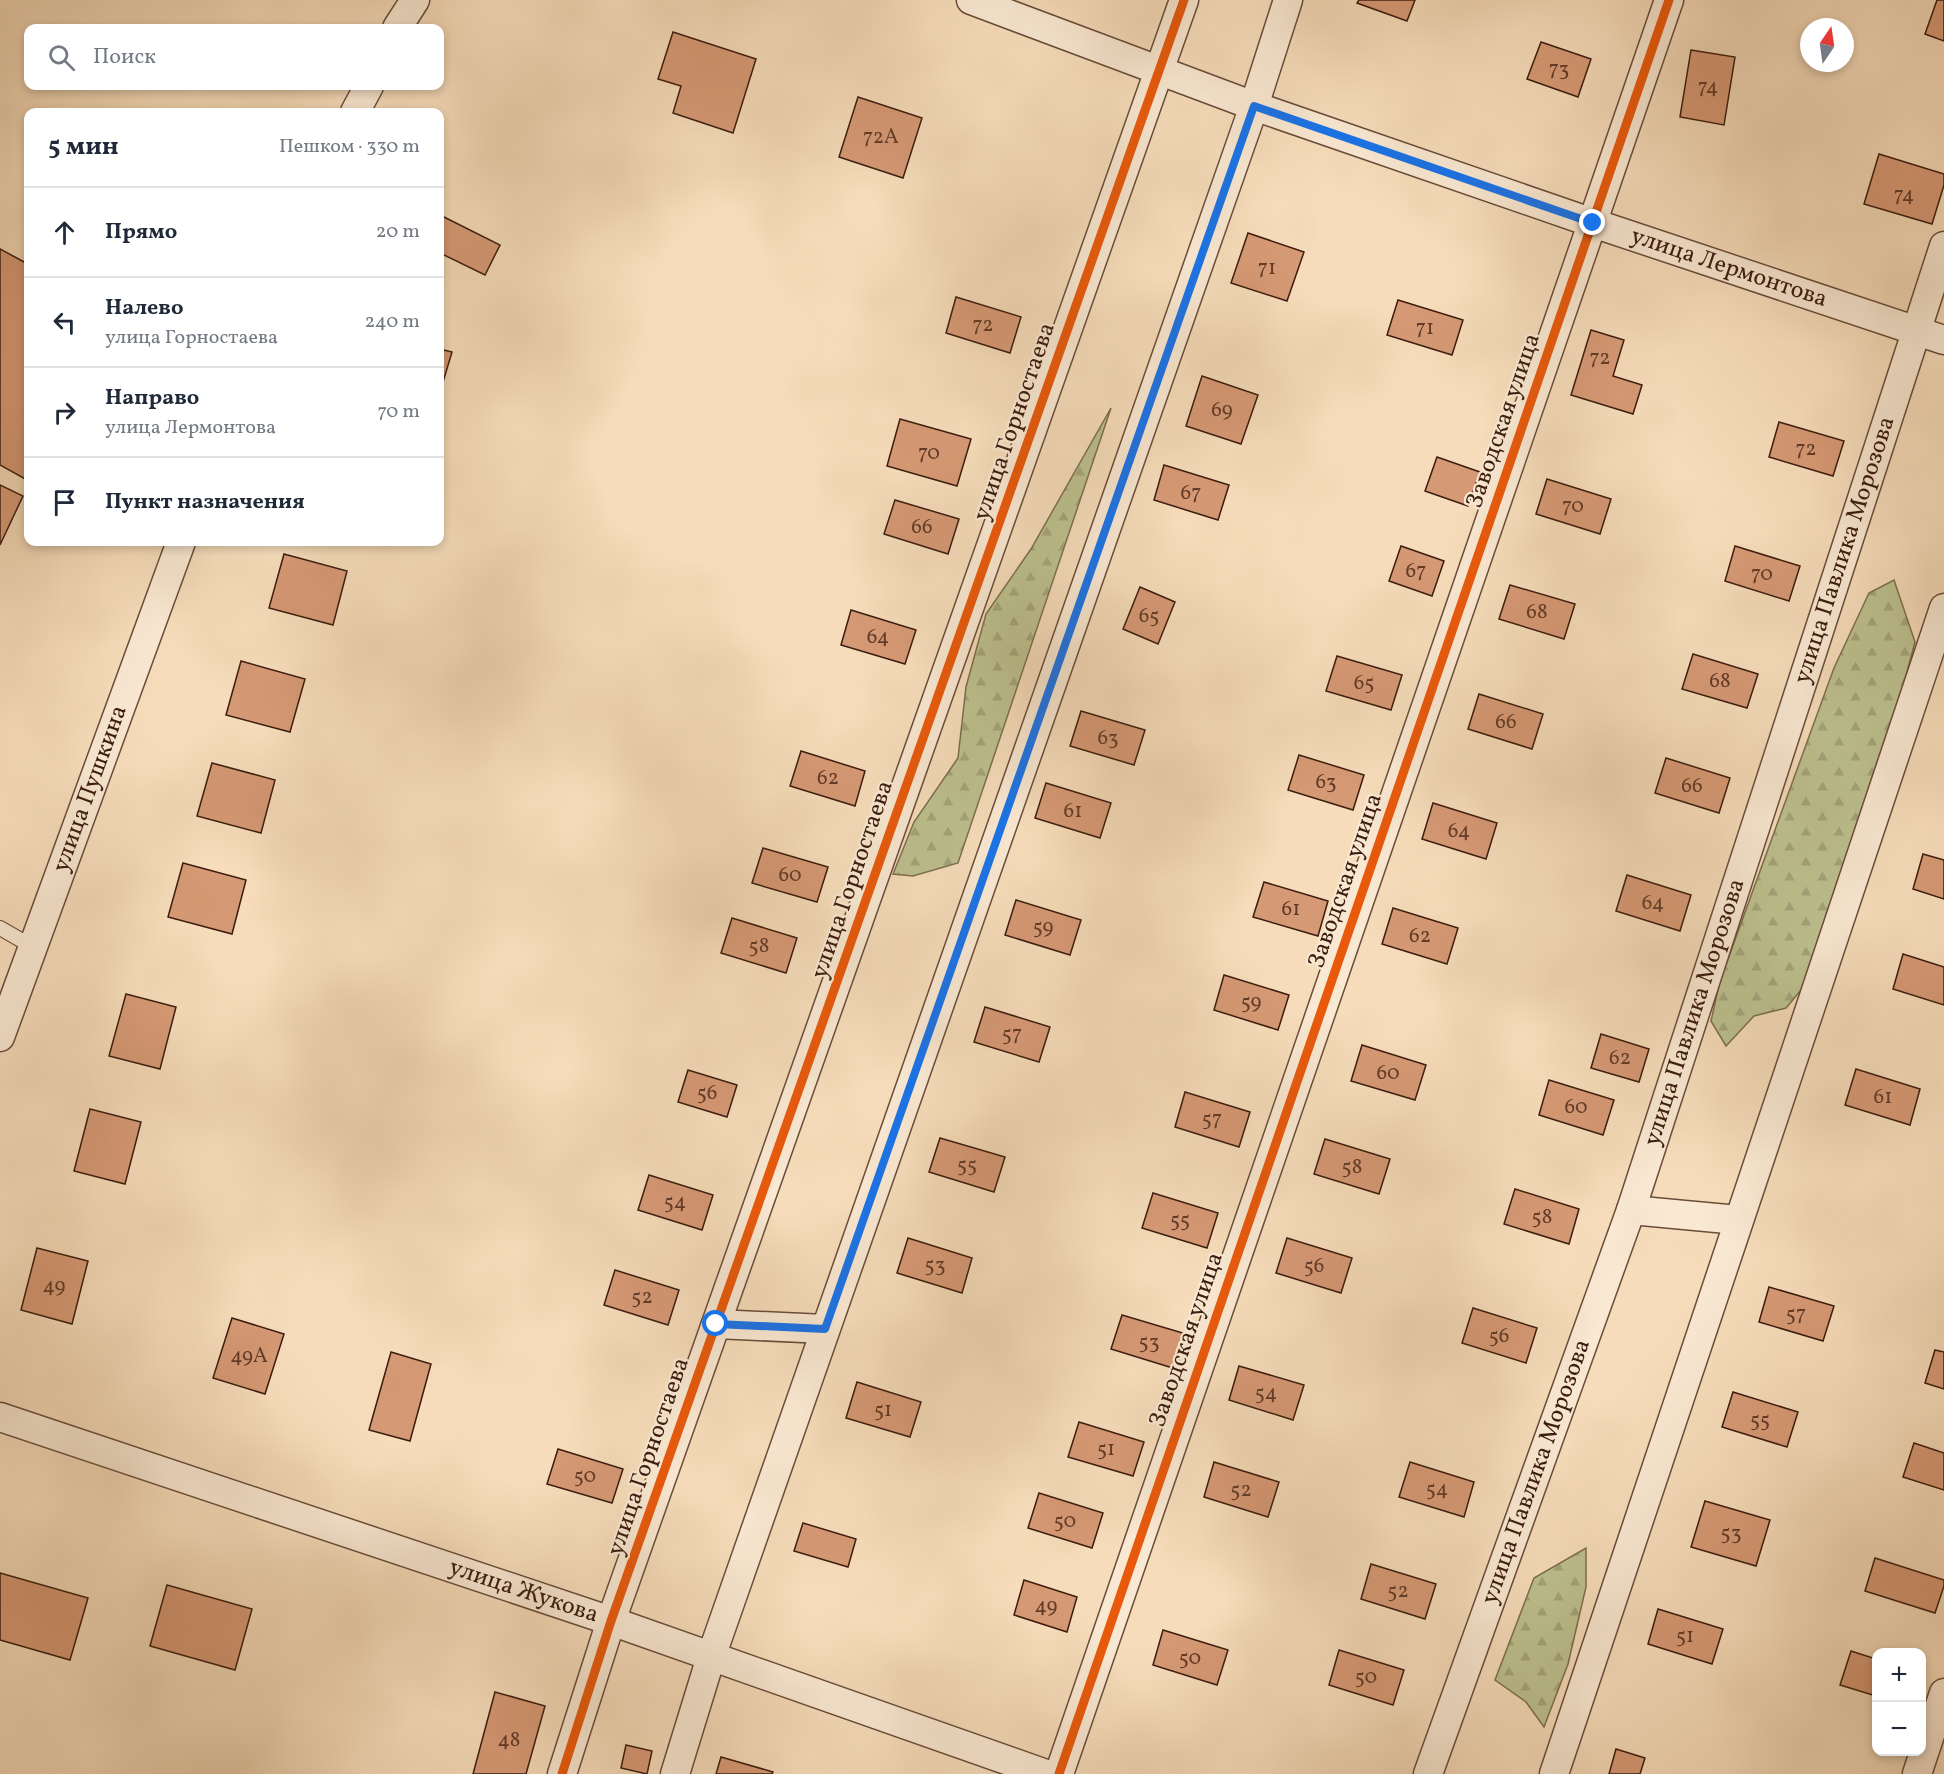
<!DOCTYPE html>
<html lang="ru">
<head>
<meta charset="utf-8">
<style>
	body { margin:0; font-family:Vollkorn,serif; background:#f2f2f3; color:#1f2937 }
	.controls { position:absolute; right:18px; bottom:18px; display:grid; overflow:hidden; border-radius:12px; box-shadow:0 3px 9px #0003 }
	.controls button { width:54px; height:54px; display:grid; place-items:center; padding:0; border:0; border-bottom:2px solid #e0e1e3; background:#fff; color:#1f2937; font:30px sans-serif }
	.compass { position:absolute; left:1800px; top:18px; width:54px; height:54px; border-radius:50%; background:#fff; box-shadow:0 3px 9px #0003; rotate:13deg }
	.stop { position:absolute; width:18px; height:18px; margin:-14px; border:4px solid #1a73e8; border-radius:50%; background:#fff }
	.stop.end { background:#1a73e8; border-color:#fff; box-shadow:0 2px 6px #0008 }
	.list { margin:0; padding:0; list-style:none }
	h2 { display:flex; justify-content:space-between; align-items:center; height:78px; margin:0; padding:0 24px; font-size:26px }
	h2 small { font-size:20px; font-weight:400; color:#747a83 }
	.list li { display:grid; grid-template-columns:39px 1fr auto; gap:18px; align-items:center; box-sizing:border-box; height:90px; padding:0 24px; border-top:2px solid #e0e1e3 }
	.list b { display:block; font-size:22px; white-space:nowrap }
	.list p { margin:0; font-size:20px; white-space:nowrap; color:#747a83 }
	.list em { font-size:20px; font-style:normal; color:#747a83 }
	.icon { flex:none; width:33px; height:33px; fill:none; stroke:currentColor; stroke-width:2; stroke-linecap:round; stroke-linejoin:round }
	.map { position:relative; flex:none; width:1944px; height:1774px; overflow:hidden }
	.search { position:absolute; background:#fff; box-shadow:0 3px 9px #0003; left:24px; top:24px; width:420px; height:66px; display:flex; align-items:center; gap:15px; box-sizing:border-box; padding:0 21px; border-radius:12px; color:#747a83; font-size:22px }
	.panel { position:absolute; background:#fff; box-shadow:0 3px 9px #0003; left:24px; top:108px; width:420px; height:438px; border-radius:12px }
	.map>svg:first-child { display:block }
	.forest { fill:url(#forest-firs); stroke:#7c6e4e; stroke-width:1.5 }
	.building { fill:#d69975; stroke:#3b1c0e; stroke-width:1.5 }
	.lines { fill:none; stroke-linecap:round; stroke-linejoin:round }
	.service-casing { stroke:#6a4c39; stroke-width:16 }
	.minor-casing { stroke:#6a4c39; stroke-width:31 }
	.service { stroke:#f9e8d2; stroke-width:14 }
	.minor { stroke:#f9e8d2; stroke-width:28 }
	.cycleway-casing { stroke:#f9e8d2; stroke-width:13 }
	.cycleway { stroke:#e8590c; stroke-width:9 }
	.route { stroke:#1a73e8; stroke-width:8 }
	.labels { text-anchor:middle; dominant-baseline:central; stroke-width:4.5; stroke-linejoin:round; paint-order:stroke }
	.number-label { font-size:21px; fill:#623b28 }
	.street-label { font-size:24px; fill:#3b1c0e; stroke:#f9e8d2 }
</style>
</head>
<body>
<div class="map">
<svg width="1944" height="1774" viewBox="0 0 1944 1774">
	<defs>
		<pattern id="forest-firs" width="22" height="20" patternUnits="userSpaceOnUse" patternTransform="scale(1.5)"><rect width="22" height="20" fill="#bdc08f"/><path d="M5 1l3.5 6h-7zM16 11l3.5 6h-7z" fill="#a3a47a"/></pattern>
	</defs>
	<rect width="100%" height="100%" fill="#f6dcba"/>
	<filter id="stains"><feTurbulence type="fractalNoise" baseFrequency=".00333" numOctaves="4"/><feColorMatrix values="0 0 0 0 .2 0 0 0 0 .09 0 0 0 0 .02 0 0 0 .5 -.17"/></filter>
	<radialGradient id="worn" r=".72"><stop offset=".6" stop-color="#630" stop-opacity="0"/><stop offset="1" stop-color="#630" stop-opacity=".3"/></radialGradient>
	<g class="forest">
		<path d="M1111,408L958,863L913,876L893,874L914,822L958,758L966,687L986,614L1031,549Z"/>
		<path d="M1894,580L1915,642L1894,721L1811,978L1786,1008L1754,1016L1726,1046L1711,1021L1720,981L1834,668L1869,593Z"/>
		<path d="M1586,1548V1587L1568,1664L1544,1727L1526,1702L1495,1680L1534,1578Z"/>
	</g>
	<g class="building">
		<path d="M1359,0H1415L1407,21L1357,3Z"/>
		<path d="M1937,0H1944V41L1925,34Z"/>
		<path d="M673,32L756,59L733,133L673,113L681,86L658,79Z"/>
		<path d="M1541,42L1591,59L1578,97L1527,79Z"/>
		<path d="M1691,50L1735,57L1724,125L1680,117Z"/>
		<path d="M858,97L922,118L903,178L839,157Z"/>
		<path d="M1879,154L1944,174V185L1932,224L1864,204Z"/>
		<path d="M440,215L500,245L485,275L440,253Z"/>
		<path d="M1248,233L1304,252L1287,301L1231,283Z"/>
		<path d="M0,249L28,264L27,480L0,465Z"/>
		<path d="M956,297L1021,317L1010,353L946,333Z"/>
		<path d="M1398,300L1463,320L1452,355L1387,335Z"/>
		<path d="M1591,330L1624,340L1613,376L1642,385L1633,414L1571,395Z"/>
		<path d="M440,349L452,352L440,392Z"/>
		<path d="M1202,376L1258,395L1241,444L1186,426Z"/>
		<path d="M900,419L971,439L957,486L887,466Z"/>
		<path d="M1779,422L1844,441L1833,476L1769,457Z"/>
		<path d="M1437,457L1480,472L1468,506L1425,491Z"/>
		<path d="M1164,465L1229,485L1218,520L1154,500Z"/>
		<path d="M1547,479L1611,499L1600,534L1536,514Z"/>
		<path d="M0,485L23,496L0,545Z"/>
		<path d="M895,500L959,519L948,554L884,534Z"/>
		<path d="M1401,546L1444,561L1432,596L1389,581Z"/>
		<path d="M1735,546L1800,566L1789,601L1725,581Z"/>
		<path d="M284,554L347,571L333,625L269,608Z"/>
		<path d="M1510,585L1575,604L1564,639L1499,619Z"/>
		<path d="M1140,587L1175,602L1158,644L1123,629Z"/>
		<path d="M851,610L916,630L905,664L841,645Z"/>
		<path d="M1693,654L1758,674L1747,708L1682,689Z"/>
		<path d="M1337,656L1402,675L1391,710L1326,691Z"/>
		<path d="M241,661L305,679L290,732L226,715Z"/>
		<path d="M1479,694L1543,714L1532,749L1468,729Z"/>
		<path d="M1081,711L1145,730L1134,765L1070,746Z"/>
		<path d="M801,751L865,771L855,806L790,786Z"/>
		<path d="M1299,755L1364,775L1353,810L1288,790Z"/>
		<path d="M1666,758L1730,778L1719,813L1655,793Z"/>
		<path d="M212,763L275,780L261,833L197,816Z"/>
		<path d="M1046,783L1111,803L1100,838L1035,818Z"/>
		<path d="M1433,803L1497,823L1486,859L1422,839Z"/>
		<path d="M763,848L828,867L817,902L752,883Z"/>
		<path d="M1923,854L1944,860V899L1913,889Z"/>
		<path d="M183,863L246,880L232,934L168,917Z"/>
		<path d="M1627,875L1691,895L1680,931L1616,911Z"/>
		<path d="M1264,882L1328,901L1318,936L1253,917Z"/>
		<path d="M1016,900L1081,920L1070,955L1005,935Z"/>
		<path d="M1393,908L1458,928L1447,964L1382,944Z"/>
		<path d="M732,918L797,938L786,973L721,953Z"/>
		<path d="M1903,954L1944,967V1005L1893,989Z"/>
		<path d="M1224,975L1289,995L1278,1030L1214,1010Z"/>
		<path d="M126,994L176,1007L160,1069L109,1056Z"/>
		<path d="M985,1007L1050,1027L1039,1062L974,1042Z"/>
		<path d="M1601,1034L1649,1049L1639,1082L1591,1068Z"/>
		<path d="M1362,1045L1426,1065L1415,1100L1351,1081Z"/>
		<path d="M1856,1069L1920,1089L1910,1125L1845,1105Z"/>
		<path d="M688,1070L737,1085L727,1117L678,1102Z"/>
		<path d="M1549,1080L1614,1100L1603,1135L1539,1115Z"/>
		<path d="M1185,1092L1250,1112L1239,1147L1175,1127Z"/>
		<path d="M90,1109L141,1122L125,1184L74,1171Z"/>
		<path d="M940,1138L1005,1157L994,1192L929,1172Z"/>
		<path d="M1325,1139L1390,1159L1379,1194L1314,1174Z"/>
		<path d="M649,1175L713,1195L702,1230L638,1210Z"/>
		<path d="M1515,1189L1579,1209L1569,1244L1504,1224Z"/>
		<path d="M1153,1193L1218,1213L1207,1248L1142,1228Z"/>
		<path d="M908,1238L972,1258L962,1293L897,1273Z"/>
		<path d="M1287,1238L1352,1258L1341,1293L1276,1273Z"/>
		<path d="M37,1248L88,1261L72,1324L21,1310Z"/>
		<path d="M615,1270L679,1290L668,1325L604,1305Z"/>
		<path d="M1769,1287L1834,1306L1823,1341L1759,1322Z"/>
		<path d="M1473,1308L1537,1328L1526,1363L1462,1343Z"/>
		<path d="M1122,1315L1186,1334L1176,1369L1111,1349Z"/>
		<path d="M232,1318L284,1334L265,1394L213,1378Z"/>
		<path d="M1935,1350L1944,1352V1389L1925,1383Z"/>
		<path d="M391,1352L431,1364L410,1441L369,1430Z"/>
		<path d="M1239,1366L1304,1385L1293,1420L1229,1400Z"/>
		<path d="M857,1382L921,1402L910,1437L846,1418Z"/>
		<path d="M1733,1392L1798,1412L1787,1447L1722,1427Z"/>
		<path d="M1079,1422L1144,1442L1133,1476L1068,1457Z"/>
		<path d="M1914,1443L1944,1453V1490L1903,1477Z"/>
		<path d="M558,1449L623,1469L612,1503L547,1484Z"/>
		<path d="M1214,1462L1279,1482L1268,1517L1204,1497Z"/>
		<path d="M1410,1462L1474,1482L1464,1517L1399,1497Z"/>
		<path d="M1039,1493L1103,1513L1092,1548L1028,1528Z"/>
		<path d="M1705,1501L1770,1520L1756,1566L1691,1547Z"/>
		<path d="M803,1523L856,1539L848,1567L794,1551Z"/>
		<path d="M1875,1558L1944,1580V1586L1935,1613L1865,1591Z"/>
		<path d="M1371,1564L1436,1584L1425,1619L1361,1599Z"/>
		<path d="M0,1573L88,1598L70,1660L0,1640Z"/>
		<path d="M1024,1580L1077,1597L1067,1632L1014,1615Z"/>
		<path d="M167,1585L252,1609L235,1670L150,1646Z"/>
		<path d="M1658,1609L1723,1629L1712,1664L1648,1644Z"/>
		<path d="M1163,1630L1228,1650L1217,1685L1153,1665Z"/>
		<path d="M1339,1650L1404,1670L1393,1705L1329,1685Z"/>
		<path d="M1851,1651L1876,1659V1696L1840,1685Z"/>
		<path d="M495,1692L545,1706L526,1774H473Z"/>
		<path d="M626,1745L652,1751L647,1774L621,1768Z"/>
		<path d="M1616,1749L1645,1758L1640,1774H1609Z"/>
		<path d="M721,1757L773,1772L772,1774H716Z"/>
	</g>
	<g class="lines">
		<defs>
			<path id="service" d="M0,928L33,947"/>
			<g id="minor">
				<path id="s1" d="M971,0L1254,106L1593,223L1944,340"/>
				<path d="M397,28L415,0"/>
				<path d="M355,112L369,86"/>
				<path id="s2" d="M0,1037L181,542"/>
				<path d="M1631,1210L1738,1220"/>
				<path d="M716,1324L825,1329"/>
				<path id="s3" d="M0,1417L611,1621L1046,1774"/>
				<path d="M562,1774L611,1621L1184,0"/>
				<path d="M675,1774L711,1657L1254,106L1288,0"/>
				<path d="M1059,1774L1669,0"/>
				<path id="s4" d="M1428,1774L1631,1210L1944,246"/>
				<path d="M1554,1774L1944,608"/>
				<path d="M1917,1774L1944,1693"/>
			</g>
		</defs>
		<use href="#service" class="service-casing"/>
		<use href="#minor" class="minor-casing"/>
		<use href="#service" class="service"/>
		<use href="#minor" class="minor"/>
		<defs>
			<g id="cycleway">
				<path d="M562,1774L611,1621L1184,0"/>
				<path d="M1059,1774L1669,0"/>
			</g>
		</defs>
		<use href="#cycleway" class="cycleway-casing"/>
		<use href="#cycleway" class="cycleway"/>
	</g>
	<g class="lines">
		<path class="route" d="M716,1324L825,1329L1254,106L1593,223"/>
	</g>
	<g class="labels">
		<g class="number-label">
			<text x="1559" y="69">73</text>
			<text x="1708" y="87">74</text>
			<text x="881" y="137">72А</text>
			<text x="1904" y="195">74</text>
			<text x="1267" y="268">71</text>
			<text x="983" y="325">72</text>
			<text x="1425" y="328">71</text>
			<text x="1600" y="358">72</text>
			<text x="1222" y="410">69</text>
			<text x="1806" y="449">72</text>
			<text x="929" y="453">70</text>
			<text x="1191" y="493">67</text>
			<text x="1573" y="506">70</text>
			<text x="922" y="527">66</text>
			<text x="1416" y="571">67</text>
			<text x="1762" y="574">70</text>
			<text x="1537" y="612">68</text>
			<text x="1149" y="616">65</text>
			<text x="878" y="637">64</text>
			<text x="1720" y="681">68</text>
			<text x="1364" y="683">65</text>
			<text x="1506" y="722">66</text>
			<text x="1108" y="738">63</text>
			<text x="828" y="778">62</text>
			<text x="1326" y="782">63</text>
			<text x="1692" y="786">66</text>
			<text x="1073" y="811">61</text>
			<text x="1459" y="831">64</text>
			<text x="790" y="875">60</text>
			<text x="1653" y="903">64</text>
			<text x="1291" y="909">61</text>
			<text x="1043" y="927">59</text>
			<text x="1420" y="936">62</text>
			<text x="759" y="946">58</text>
			<text x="1251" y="1002">59</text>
			<text x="1012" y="1034">57</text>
			<text x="1620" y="1058">62</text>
			<text x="1388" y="1073">60</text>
			<text x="707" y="1093">56</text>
			<text x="1883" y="1097">61</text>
			<text x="1576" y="1107">60</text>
			<text x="1212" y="1119">57</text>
			<text x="967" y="1165">55</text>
			<text x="1352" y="1167">58</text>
			<text x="675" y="1202">54</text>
			<text x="1542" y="1217">58</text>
			<text x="1180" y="1220">55</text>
			<text x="935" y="1265">53</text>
			<text x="1314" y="1266">56</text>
			<text x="54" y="1286">49</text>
			<text x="642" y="1297">52</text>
			<text x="1796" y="1314">57</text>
			<text x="1499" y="1336">56</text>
			<text x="1149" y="1342">53</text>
			<text x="249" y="1356">49А</text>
			<text x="1266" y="1393">54</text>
			<text x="883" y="1410">51</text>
			<text x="1760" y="1420">55</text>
			<text x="1106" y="1449">51</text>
			<text x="585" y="1476">50</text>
			<text x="1437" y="1489">54</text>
			<text x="1241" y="1490">52</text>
			<text x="1065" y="1521">50</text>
			<text x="1731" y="1533">53</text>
			<text x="1398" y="1591">52</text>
			<text x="1046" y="1606">49</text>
			<text x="1685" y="1636">51</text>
			<text x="1190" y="1658">50</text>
			<text x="1366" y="1677">50</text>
			<text x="509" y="1740">48</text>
		</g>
		<g class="street-label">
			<text stroke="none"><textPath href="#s1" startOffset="804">улица Лермонтова</textPath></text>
			<text transform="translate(1504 421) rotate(-71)">Заводская улица</text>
			<text transform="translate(1015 422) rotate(-71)">улица Горностаева</text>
			<text stroke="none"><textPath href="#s4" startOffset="1293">улица Павлика Морозова</textPath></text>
			<text stroke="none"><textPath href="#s2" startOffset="264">улица Пушкина</textPath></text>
			<text transform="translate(853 880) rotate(-71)">улица Горностаева</text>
			<text transform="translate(1346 881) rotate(-71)">Заводская улица</text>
			<text stroke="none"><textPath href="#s4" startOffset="807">улица Павлика Морозова</textPath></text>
			<text transform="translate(1187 1340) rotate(-71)">Заводская улица</text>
			<text transform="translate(649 1457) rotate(-71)">улица Горностаева</text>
			<text stroke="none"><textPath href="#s4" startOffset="321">улица Павлика Морозова</textPath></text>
			<text stroke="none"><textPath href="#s3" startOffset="552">улица Жукова</textPath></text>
		</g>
	</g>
	<rect width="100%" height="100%" filter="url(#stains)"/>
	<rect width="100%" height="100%" fill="url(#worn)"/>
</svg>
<div class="controls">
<button>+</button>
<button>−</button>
</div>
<svg class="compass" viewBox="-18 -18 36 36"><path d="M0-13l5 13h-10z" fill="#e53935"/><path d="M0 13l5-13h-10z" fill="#747a83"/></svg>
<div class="stop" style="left:716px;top:1324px"></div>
<div class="stop end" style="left:1593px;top:223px"></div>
<div class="search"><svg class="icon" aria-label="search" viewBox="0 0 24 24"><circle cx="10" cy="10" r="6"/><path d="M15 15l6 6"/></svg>Поиск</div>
<section class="panel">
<h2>5 мин<small>Пешком · 330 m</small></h2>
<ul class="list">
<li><svg class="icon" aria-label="ahead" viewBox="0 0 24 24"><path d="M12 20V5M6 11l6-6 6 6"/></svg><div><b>Прямо</b></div><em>20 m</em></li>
<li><svg class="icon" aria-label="left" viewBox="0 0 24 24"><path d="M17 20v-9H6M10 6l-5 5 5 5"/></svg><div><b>Налево</b><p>улица Горностаева</p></div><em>240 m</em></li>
<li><svg class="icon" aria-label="right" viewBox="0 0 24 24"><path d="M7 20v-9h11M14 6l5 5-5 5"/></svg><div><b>Направо</b><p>улица Лермонтова</p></div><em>70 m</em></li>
<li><svg class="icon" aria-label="arrive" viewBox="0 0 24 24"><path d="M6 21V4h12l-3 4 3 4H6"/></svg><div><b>Пункт назначения</b></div></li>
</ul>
</section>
</div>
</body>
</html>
